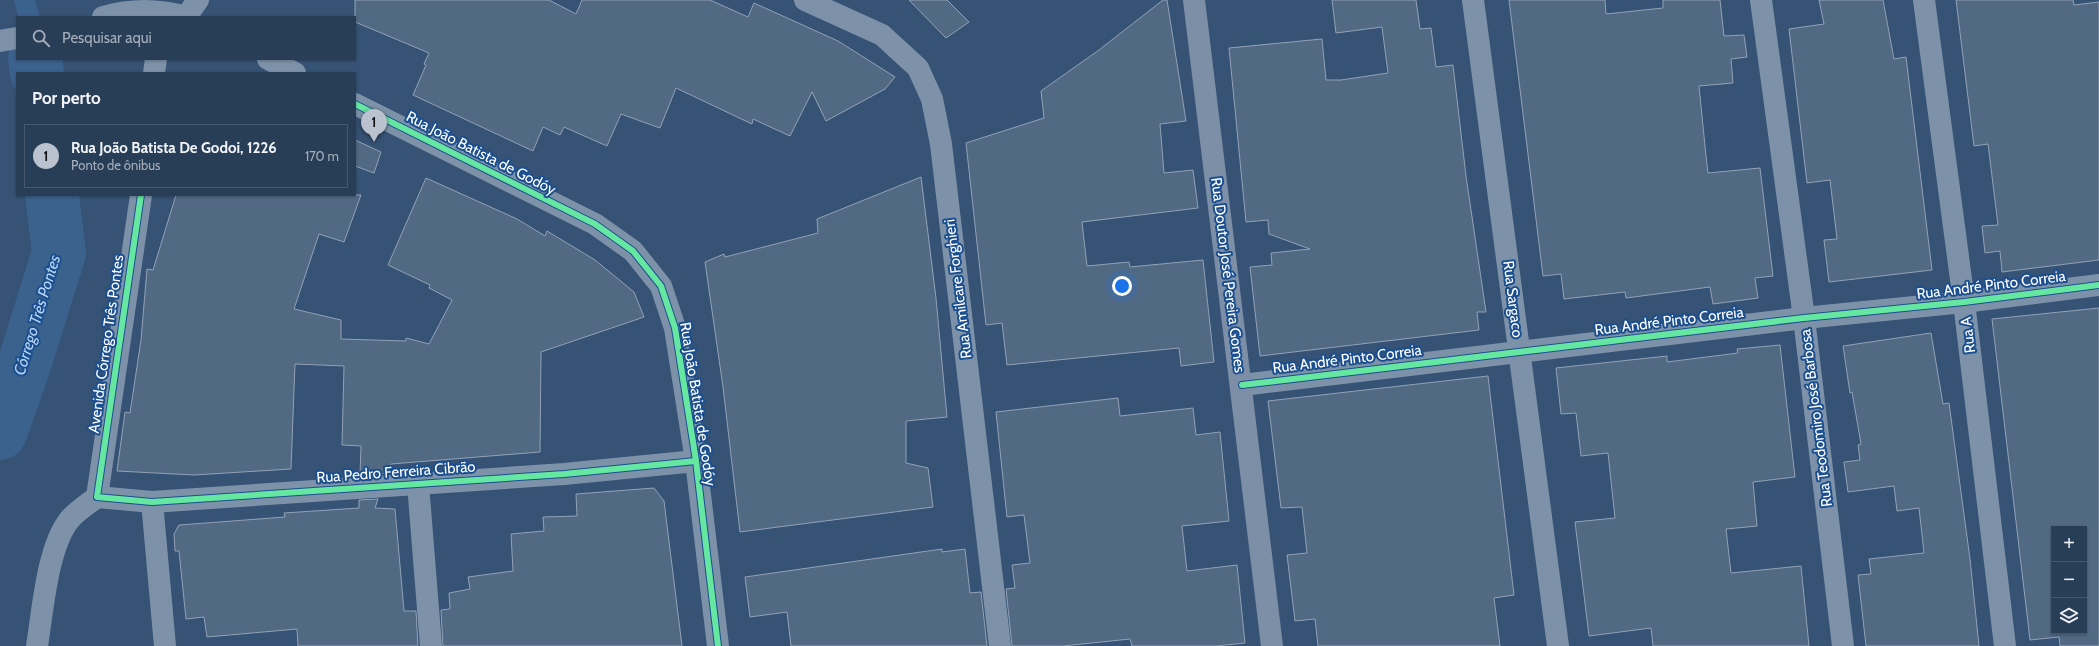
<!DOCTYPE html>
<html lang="pt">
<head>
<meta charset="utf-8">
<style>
	body { margin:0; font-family:Cabin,sans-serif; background:#30455d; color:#f1f3f6 }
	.controls { position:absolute; right:12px; bottom:12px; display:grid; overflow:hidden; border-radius:0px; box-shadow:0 1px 3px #0004 }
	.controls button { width:36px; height:36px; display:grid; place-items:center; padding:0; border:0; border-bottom:1px solid #44576d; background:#283e57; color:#f1f3f6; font:20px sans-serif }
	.you { position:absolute; left:1122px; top:286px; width:14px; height:14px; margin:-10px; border:3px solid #fff; border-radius:50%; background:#1a73e8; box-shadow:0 0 0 6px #1a73e833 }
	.badge { display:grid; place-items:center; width:26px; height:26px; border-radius:50%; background:#b9c2ce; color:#111; font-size:13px; font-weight:700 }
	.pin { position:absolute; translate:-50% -33px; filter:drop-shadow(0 1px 2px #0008) }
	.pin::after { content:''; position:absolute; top:21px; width:14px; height:12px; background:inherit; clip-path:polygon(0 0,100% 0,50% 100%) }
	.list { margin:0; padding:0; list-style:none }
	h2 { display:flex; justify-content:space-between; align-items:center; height:52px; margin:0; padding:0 16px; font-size:17px }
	h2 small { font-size:13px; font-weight:400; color:#a5aeba }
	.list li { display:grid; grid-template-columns:26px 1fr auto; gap:12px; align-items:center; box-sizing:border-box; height:64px; margin:0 8px 8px; padding:0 8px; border:1px solid #44576d; border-radius:0px }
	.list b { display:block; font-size:15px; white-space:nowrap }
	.list p { margin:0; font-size:13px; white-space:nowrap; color:#a5aeba }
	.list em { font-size:13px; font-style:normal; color:#a5aeba }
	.icon { flex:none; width:22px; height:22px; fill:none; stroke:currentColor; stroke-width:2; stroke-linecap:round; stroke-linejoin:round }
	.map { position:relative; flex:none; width:2099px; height:646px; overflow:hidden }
	.search { position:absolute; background:#283e57; box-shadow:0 1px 3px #0004; left:16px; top:16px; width:340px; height:44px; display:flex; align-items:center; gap:10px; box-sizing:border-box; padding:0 14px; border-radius:0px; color:#a5aeba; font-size:15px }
	.panel { position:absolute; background:#283e57; box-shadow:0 1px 3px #0004; left:16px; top:72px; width:340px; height:124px; border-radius:0px }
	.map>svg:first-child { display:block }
	.water { fill:#3b618d }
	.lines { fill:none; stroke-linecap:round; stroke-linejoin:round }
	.river { stroke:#3b618d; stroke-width:54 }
	.building { fill:#526984; stroke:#92a2b6; fill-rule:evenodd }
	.minor { stroke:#7d92a8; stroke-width:22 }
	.major { stroke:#7d8ea7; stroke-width:22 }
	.cycleway-casing { stroke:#1b4f8f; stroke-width:8 }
	.cycleway { stroke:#66e7a1; stroke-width:6 }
	.labels { text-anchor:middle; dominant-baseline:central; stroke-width:4; stroke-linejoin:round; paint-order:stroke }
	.street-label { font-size:15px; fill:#fff; stroke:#1b4f8f }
	.water-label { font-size:16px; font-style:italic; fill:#b5d3f5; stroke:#1b4f8f }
</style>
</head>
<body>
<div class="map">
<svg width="2099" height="646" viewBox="0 0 2099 646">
	<rect width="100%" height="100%" fill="#365274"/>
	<path class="water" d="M14,0H35L40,17H18Z"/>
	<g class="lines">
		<g class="river">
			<path d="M35,59L37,73"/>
			<path d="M0,433L24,365L59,253L52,195"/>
		</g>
	</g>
	<g class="building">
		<path d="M355,0H549L576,14L582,0H710L748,17L754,3L838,41L895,77L885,89L826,121L812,92L790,136L753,119L752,124L676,88L660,128L621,114L607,146L564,127L560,135L543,127L533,151L413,95L426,65L424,64L429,53L355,22Z"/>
		<path d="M909,0H947L969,22L946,38Z"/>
		<path d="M1163,0H1167L1186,121L1160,124L1164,173L1193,170L1198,208L1082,222L1087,266L1129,262L1130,267L1203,260L1214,362L1181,366L1179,348L1007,365L1002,323L986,325L966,143L1044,118L1041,91L1099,50Z"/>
		<path d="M1332,0H1416L1420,29L1431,28L1436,67L1453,65L1466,176L1486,312H1477L1479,330L1260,356L1250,267L1272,265L1271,253L1310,249L1269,234L1268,220L1246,222L1229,48L1322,39L1326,80H1341L1388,73L1382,27L1336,33Z"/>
		<path d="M1509,0H1605L1606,14L1663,8V0H1720L1724,36L1744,35L1747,57L1731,59L1733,83L1699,86L1706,156L1708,173L1760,168L1773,276L1755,278L1758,298L1713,304L1710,287L1626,298L1625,292L1564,299L1561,274L1543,276Z"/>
		<path d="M1819,0H1883L1894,59L1906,57L1932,270L1829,282L1824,240L1837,239L1830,180L1807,183L1789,29L1824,24Z"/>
		<path d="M1956,0H2073L2074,5L2099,2V260L2002,272L2000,251L1985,253L1982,226L1998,225L1988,144L1974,146Z"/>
		<path d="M355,140L381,152L374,173L355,166Z"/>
		<path d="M921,177L936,298L947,417L906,421V463L928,468L933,507L740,532L723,387L705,262L724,254L725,257L818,233L817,219Z"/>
		<path d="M426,178L517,219L545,236L547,231L595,260L634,292L644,317L541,352L540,452L391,464L387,473L360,475L361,446L342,445L344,366L295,364L291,469L194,475L117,471L125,412L130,413L141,340L147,269L153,270L176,195H361L344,242L319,234L294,309L341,320V339L406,341V338L429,344L452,300L429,288L430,285L388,265Z"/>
		<path d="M2099,308V646H2060L2059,637L2030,640L1992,319ZM2054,529H2084V631H2054Z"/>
		<path d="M1931,333L1943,404L1949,403L1970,559L1979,646H1866L1858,575L1871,574L1869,559L1924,553L1919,508L1897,511L1894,486L1848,492L1844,462L1860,460L1858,445L1861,444L1852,392L1850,393L1843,346Z"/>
		<path d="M1780,345L1795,477L1753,482L1757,526L1726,529L1731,573L1801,566L1809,646H1653L1651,628L1589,636L1575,522L1615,518L1608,453L1581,456L1576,413L1561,414L1556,368L1667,356V362L1738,353L1737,349Z"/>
		<path d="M1488,376L1514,595L1494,598L1500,646H1318L1315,619L1295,621L1287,555L1307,553L1302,507L1281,508L1268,401Z"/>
		<path d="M1118,398L1120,416L1193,408L1196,435L1220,432L1229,521L1182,526L1187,571L1237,565L1245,643L1216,646H1132L1130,639L1063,646H1012L1006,589L1015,588L1012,565L1030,563L1024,515L1007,517L996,412Z"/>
		<path d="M654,488L664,501L682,646H443L441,610L450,609L449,593L470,589L468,577L513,571L511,534L544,531L543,517L577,516L576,494Z"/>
		<path d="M378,499L375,508L395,509L404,611H416L418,646H298L297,629L207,637L204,617L186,619L179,551H175L174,534L179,525L285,517L284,513L359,508V500Z"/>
		<path d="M942,549V552L965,549L970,593L981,592L987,646H791L787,612L750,617L745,577Z"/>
	</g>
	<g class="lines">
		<g class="minor">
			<path d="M805,0L882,35L918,68L932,99L941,144L1000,646"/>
			<path d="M1473,0L1558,646"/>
			<path d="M1761,0L1804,318L1843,646"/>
			<path d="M1924,0L1964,302L2005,646"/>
			<path d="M103,17C132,9 157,9 186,17"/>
			<path d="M186,17L198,0"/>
			<path d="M0,41L17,38"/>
			<path d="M268,59L295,73"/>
			<path d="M154,73L156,59"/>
			<path d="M355,104L595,224L633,251L661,286L675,328L696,461L718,646"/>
			<path d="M1242,385L1804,318L1964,302L2099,285"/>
			<path d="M418,484L431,646"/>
			<path d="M97,497L152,502L564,474L696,461"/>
			<path d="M152,502L165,646"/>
			<path d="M37,646C43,610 47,547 70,519C77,511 88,504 97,497L141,195"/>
		</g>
		<path class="major" d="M1194,0L1272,646"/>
		<defs>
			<g id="cycleway">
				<path d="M355,104L595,224L633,251L661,286L675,328L696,461L718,646"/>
				<path d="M141,195L97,497L152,502L564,474L696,461"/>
				<path d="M1242,385L1804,318L1964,302L2099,285"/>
			</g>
		</defs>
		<use href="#cycleway" class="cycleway-casing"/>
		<use href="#cycleway" class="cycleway"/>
	</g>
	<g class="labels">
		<g class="street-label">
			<text transform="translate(481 153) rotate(27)">Rua João Batista de Godóy</text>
			<text transform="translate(1228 275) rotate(83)">Rua Doutor José Pereira Gomes</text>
			<text transform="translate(1991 285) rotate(-7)">Rua André Pinto Correia</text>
			<text transform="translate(958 289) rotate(-97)">Rua Amilcare Forghieri</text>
			<text transform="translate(1513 299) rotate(83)">Rua Sargaco</text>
			<text transform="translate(1669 321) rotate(-7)">Rua André Pinto Correia</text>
			<text transform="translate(1968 335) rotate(-97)">Rua A</text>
			<text transform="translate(106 344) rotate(-82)">Avenida Córrego Três Pontes</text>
			<text transform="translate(1347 359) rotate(-7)">Rua André Pinto Correia</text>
			<text transform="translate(698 404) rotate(81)">Rua João Batista de Godóy</text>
			<text transform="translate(1816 418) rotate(-97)">Rua Teodomiro José Barbosa</text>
			<text transform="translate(396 472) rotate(-4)">Rua Pedro Ferreira Cibrão</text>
		</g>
		<g class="water-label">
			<text transform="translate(37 315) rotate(-73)">Córrego Três Pontes</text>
		</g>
	</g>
</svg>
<div class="controls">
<button>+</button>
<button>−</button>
<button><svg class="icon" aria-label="layers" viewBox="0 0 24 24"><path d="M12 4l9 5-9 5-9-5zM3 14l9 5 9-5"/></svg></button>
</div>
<div class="you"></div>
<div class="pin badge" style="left:374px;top:142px">1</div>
<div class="search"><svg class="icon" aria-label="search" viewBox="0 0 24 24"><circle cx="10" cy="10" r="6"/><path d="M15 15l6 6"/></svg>Pesquisar aqui</div>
<section class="panel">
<h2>Por perto<small></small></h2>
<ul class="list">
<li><span class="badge">1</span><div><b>Rua João Batista De Godoi, 1226</b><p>Ponto de ônibus</p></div><em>170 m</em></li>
</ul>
</section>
</div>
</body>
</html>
